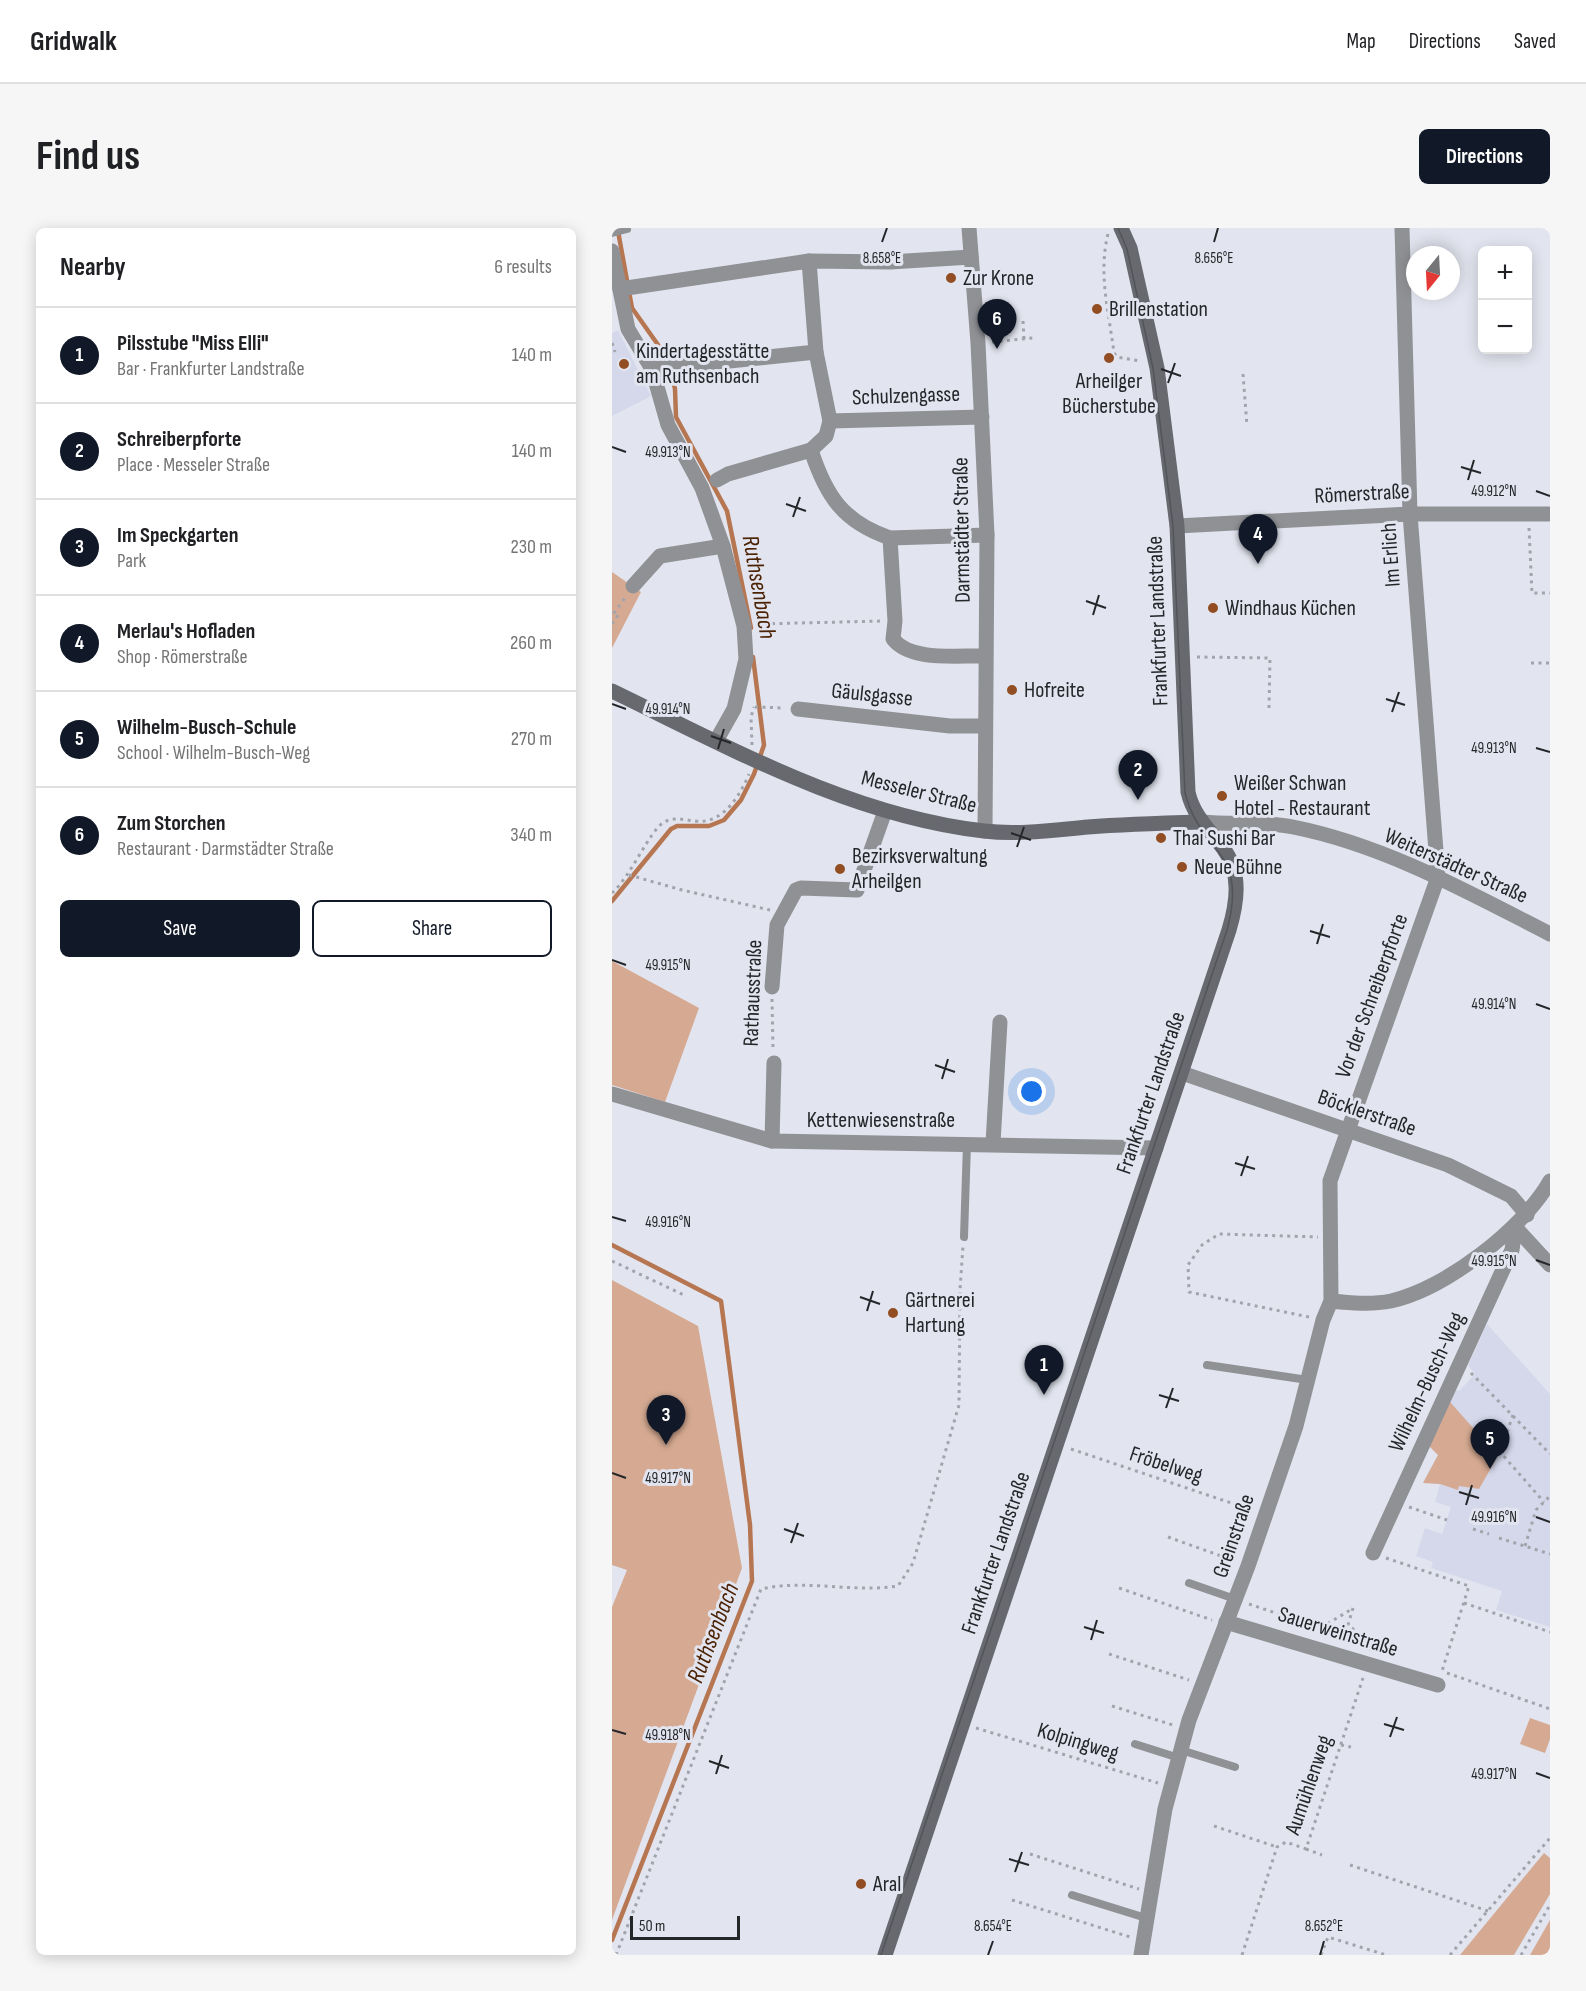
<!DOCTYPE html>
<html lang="en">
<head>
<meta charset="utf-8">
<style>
	body { margin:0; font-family:"Sofia Sans Condensed",sans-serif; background:#f6f6f6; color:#202124 }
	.controls { position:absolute; right:18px; top:18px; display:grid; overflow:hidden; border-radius:9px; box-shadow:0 3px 15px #0003 }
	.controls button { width:54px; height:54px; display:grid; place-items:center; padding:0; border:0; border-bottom:2px solid #e0e0e0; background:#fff; color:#202124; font:30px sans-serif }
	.compass { position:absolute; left:794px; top:18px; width:54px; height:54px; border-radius:50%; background:#fff; box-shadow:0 3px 15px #0003; rotate:198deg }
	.scale { position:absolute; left:18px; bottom:15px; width:110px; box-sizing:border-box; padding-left:6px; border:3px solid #25262a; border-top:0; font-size:16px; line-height:21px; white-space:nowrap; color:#25262a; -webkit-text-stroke:4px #e2e5ef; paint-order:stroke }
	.you { position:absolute; left:420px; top:864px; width:21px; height:21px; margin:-15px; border:4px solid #fff; border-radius:50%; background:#1a73e8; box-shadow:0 0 0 9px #1a73e833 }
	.badge { display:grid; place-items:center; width:39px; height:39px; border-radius:50%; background:#111827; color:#fff; font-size:20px; font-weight:700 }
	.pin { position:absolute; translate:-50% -50px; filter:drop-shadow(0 2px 3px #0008) }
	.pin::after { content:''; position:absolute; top:32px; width:21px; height:18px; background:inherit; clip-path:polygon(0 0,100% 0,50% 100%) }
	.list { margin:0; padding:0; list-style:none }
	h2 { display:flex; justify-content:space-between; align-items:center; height:78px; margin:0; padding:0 24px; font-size:26px }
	h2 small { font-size:20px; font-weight:400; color:#757577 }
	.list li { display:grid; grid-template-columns:39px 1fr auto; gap:18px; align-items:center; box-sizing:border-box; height:96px; padding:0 24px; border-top:2px solid #e0e0e0 }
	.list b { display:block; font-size:22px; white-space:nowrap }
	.list p { margin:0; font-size:20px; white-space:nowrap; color:#757577 }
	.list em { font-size:20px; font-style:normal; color:#757577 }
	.actions { display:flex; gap:12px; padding:18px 24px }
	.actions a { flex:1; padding:14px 0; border:2px solid #111827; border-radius:9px; text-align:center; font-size:21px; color:#111827 }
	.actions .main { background:#111827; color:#fff }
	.map { position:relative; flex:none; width:938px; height:1727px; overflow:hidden; border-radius:9px }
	header { display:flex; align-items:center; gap:36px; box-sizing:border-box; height:84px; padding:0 30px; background:#fff; border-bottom:2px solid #e0e0e0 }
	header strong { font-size:28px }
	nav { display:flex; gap:33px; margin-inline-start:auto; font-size:21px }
	.intro { display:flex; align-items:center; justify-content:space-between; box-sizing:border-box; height:144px; padding:0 36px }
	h1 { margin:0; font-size:42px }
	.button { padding:15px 27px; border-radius:9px; background:#111827; color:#fff; font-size:21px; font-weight:700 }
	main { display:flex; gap:36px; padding:0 36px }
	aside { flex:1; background:#fff; border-radius:9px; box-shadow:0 3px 15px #0003 }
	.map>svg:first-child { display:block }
	.built { fill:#d4d8ea }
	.green { fill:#d6aa92 }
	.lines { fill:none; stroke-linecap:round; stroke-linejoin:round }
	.stream { stroke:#b67651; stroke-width:4.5 }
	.path { stroke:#a2a4ac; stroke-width:3; stroke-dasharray:3 4.5; stroke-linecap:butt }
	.lane { stroke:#909195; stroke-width:8 }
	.street { stroke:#909195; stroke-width:15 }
	.secondary { stroke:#67696f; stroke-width:15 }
	.tram { stroke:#525459; stroke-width:1.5 }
	.ticks { fill:none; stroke:#25262a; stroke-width:2 }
	.poi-dot { fill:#924e22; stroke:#e2e5ef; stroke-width:2 }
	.labels { text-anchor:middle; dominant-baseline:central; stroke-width:6; stroke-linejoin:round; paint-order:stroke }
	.poi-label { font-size:22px; fill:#25262a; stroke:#e2e5ef; text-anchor:start }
	.street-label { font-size:22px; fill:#25262a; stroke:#e2e5ef }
	.water-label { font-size:24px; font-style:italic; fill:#4c2204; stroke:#e2e5ef }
	.ticks-label { font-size:15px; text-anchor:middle; fill:#25262a; stroke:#e2e5ef; stroke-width:6; stroke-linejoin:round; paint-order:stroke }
</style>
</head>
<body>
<header>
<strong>Gridwalk</strong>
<nav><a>Map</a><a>Directions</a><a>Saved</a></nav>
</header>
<div class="intro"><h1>Find us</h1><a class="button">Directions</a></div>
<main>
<aside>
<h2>Nearby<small>6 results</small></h2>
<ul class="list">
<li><span class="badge">1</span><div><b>Pilsstube &quot;Miss Elli&quot;</b><p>Bar · Frankfurter Landstraße</p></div><em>140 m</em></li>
<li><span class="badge">2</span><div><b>Schreiberpforte</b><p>Place · Messeler Straße</p></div><em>140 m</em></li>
<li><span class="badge">3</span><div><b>Im Speckgarten</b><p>Park</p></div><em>230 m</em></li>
<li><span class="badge">4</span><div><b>Merlau's Hofladen</b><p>Shop · Römerstraße</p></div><em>260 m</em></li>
<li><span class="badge">5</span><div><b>Wilhelm-Busch-Schule</b><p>School · Wilhelm-Busch-Weg</p></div><em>270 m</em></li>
<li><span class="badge">6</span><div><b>Zum Storchen</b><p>Restaurant · Darmstädter Straße</p></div><em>340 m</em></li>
</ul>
<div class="actions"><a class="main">Save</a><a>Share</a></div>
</aside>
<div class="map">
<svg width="938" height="1727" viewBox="0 0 938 1727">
	<rect width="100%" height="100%" fill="#e2e5ef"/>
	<g class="built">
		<path d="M6,102L39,168L0,188V105Z"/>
		<path d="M875,1096L938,1166V1399L884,1382L890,1363L819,1340L821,1334L804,1328L813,1300L830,1306L839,1279L823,1274L828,1256L811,1255L826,1227L817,1218L844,1162L847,1163L863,1146L856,1137Z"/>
	</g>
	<g class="green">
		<path d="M0,344L29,364L0,420Z"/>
		<path d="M0,733L87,780L53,874L0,857Z"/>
		<path d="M0,1052L86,1098L130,1340L0,1692V1379L15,1342L0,1337Z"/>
		<path d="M838,1174L886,1228L867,1261L847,1258L846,1262L828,1256L811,1255L826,1227L817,1218Z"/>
		<path d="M918,1490L938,1497V1511L933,1525L908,1516Z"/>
		<path d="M932,1625L938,1630V1666L902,1727H848Z"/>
		<path d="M938,1692V1727H918Z"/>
	</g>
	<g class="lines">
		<g class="stream">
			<path d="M6,3L20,80L56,131L63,161L64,189L115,283L139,400"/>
			<path d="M0,673L59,601L65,598H97L112,592L129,572L142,546L152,517L141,429"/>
			<path d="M0,1017L109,1073L138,1297L140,1353L0,1712"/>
		</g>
		<g class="path">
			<path d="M496,6C486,46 497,85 502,125L505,129L528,133"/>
			<path d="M411,93L412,111"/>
			<path d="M380,114L421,110"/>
			<path d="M0,115L3,124"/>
			<path d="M631,146L635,198"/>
			<path d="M917,300L920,365H938"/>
			<path d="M0,396L6,387L2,385L13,370"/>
			<path d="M145,396L271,393"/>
			<path d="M585,429L658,430L657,480"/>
			<path d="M919,435H938"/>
			<path d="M143,479L172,480"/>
			<path d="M140,517L139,489L142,479"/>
			<path d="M17,647L70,662L158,682"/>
			<path d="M0,665C19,648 37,604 51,595C61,588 72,592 83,593C110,597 128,568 137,546"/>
			<path d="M160,771L161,822"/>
			<path d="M0,1033L74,1068"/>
			<path d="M697,1089L577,1064L576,1037L590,1017L607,1006L706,1009"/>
			<path d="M859,1145L938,1226"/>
			<path d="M901,1187L888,1224L932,1274"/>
			<path d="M459,1221L640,1282"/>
			<path d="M797,1279L835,1292"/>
			<path d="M861,1301L877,1306"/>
			<path d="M556,1309L623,1333"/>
			<path d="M887,1310L938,1326"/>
			<path d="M913,1318L924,1282L938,1268"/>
			<path d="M774,1330L857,1358L830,1443"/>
			<path d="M507,1360L600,1392"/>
			<path d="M852,1375L938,1404"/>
			<path d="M637,1376L702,1398L715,1396L740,1381"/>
			<path d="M741,1380L736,1397L760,1416L758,1424"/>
			<path d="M497,1426L577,1452"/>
			<path d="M835,1445L938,1481"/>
			<path d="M500,1478L561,1497"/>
			<path d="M364,1500L546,1555"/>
			<path d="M729,1517L739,1519"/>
			<path d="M602,1598L665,1619"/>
			<path d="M694,1621L710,1627"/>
			<path d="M418,1626L527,1661"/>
			<path d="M738,1637L876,1683"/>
			<path d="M400,1672L518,1709"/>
			<path d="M4,1727L149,1361C194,1351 240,1365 286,1358L301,1335L347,1177L348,1062L351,1018"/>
			<path d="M630,1727L665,1619L674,1614L694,1621L751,1450"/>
			<path d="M709,1727L716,1709L774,1727"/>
			<path d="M838,1727L938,1610"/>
			<path d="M909,1727L938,1677"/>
		</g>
		<g class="lane">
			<path d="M0,5L15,1"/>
			<path d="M352,1009L355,915"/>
			<path d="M595,1137L696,1152"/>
			<path d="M577,1355L623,1371"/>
			<path d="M523,1516L567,1530"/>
			<path d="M569,1522L623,1539"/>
			<path d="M460,1667L534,1690"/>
		</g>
		<g class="street">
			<path d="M357,0L366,115L375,307L373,603"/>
			<path d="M0,23L16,101L40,141L56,197L90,260L111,318L132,398L134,431L122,481L104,513"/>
			<path d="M8,61L197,33L278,34L359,29"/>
			<path d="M40,141L204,124"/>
			<path d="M218,193L370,189"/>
			<path d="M199,222C214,268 231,294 278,310L283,393L281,411C299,434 346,427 373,428"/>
			<path d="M105,252L116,246L199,222L214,208L218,193L204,124L197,33"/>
			<path d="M565,298L798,286H938"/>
			<path d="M278,310L375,307"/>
			<path d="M21,358L48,328L111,318"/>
			<path d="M186,481L338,498H373"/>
			<path d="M590,594C620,597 650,593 681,599C772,617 856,664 938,706"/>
			<path d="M160,759L165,697L184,662L189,660L245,662L273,583"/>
			<path d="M570,845L836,937L899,968L915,987"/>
			<path d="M0,866L160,913L544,920"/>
			<path d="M160,913L162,835"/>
			<path d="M381,915L388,794"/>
			<path d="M903,999L938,1037"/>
			<path d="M719,1073C738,1075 759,1077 779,1073C833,1061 911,1001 938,953"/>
			<path d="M761,1325L900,1022L903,999"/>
			<path d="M614,1394L826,1457"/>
			<path d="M529,1727L553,1581L577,1492L636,1338L684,1198L711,1092L719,1073L718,953L826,649L798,286L790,0"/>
		</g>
		<g class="secondary">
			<path d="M0,463C118,520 240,588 372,603C407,607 442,602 476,599C514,596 552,595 590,594"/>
			<path d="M273,1727L617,702C625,675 630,645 611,620C597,602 581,587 576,564L565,298L545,140L518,20L509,0"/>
		</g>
		<path class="tram" d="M269,1727L615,702C637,621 589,627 573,565L561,298L541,140L515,21L506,0"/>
	</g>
	<path class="ticks" d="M270,14L275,0M602,14L606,0M549,141L569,148M556,155L563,135M0,219L14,224M849,239L869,245M856,252L862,232M924,263L938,268M174,276L194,283M181,289L188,269M474,373L494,380M481,387L487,367M774,471L793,477M0,476L14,481M780,484L787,464M99,508L119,515M924,520L938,524M106,521L112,501M399,605L419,612M405,619L412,599M698,703L718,709M705,716L711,696M0,732L14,737M924,776L938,781M323,837L343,844M330,851L336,831M623,935L643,941M629,948L636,928M0,989L14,993M924,1032L938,1037M248,1069L268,1076M255,1083L261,1063M547,1167L567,1173M554,1180L561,1160M0,1245L14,1250M847,1264L867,1270M854,1277L860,1257M924,1289L938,1294M172,1301L192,1308M179,1315L186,1295M472,1399L492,1405M479,1412L485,1392M772,1496L792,1502M0,1502L14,1506M778,1509L785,1489M97,1533L117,1540M924,1545L938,1550M104,1546L110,1527M397,1631L417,1637M403,1644L410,1624M376,1727L381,1713M708,1727L712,1713"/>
	<g class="poi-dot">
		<circle cx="339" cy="50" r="6"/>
		<circle cx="485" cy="81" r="6"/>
		<circle cx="497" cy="130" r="6"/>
		<circle cx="12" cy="136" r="6"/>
		<circle cx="601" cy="380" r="6"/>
		<circle cx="400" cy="462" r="6"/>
		<circle cx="610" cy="568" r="6"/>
		<circle cx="549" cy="610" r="6"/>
		<circle cx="570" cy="639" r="6"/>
		<circle cx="228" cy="641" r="6"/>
		<circle cx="281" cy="1085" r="6"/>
		<circle cx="249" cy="1656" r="6"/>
	</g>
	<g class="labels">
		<g class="poi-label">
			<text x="351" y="50">Zur Krone</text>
			<text x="497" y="81">Brillenstation</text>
			<text x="24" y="123">Kindertagesstätte<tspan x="24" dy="25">am Ruthsenbach</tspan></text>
			<text x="497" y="153" text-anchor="middle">Arheilger<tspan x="497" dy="25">Bücherstube</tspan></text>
			<text x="613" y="380">Windhaus Küchen</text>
			<text x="412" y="462">Hofreite</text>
			<text x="622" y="555">Weißer Schwan<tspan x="622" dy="25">Hotel - Restaurant</tspan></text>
			<text x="561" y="610">Thai Sushi Bar</text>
			<text x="240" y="628">Bezirksverwaltung<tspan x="240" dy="25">Arheilgen</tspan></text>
			<text x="582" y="639">Neue Bühne</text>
			<text x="293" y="1072">Gärtnerei<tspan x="293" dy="25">Hartung</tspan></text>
			<text x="261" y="1656">Aral</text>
		</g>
		<g class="street-label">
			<text transform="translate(294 168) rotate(-2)">Schulzengasse</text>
			<text transform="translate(750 266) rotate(-3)">Römerstraße</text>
			<text transform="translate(350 302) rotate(-91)">Darmstädter Straße</text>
			<text transform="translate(779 327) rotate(-94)">Im Erlich</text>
			<text transform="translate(546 393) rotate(-92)">Frankfurter Landstraße</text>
			<text transform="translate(260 467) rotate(6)">Gäulsgasse</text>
			<text transform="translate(307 564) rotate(14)">Messeler Straße</text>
			<text transform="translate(844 638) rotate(24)">Weiterstädter Straße</text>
			<text transform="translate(141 765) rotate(-88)">Rathausstraße</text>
			<text transform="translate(760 768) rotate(-70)">Vor der Schreiberpforte</text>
			<text transform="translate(539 865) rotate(-71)">Frankfurter Landstraße</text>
			<text transform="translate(755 885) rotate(19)">Böcklerstraße</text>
			<text x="269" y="892">Kettenwiesenstraße</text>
			<text transform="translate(815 1154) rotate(-65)">Wilhelm-Busch-Weg</text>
			<text transform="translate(554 1237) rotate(18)">Fröbelweg</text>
			<text transform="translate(622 1308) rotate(-71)">Greinstraße</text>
			<text transform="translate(384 1325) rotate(-71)">Frankfurter Landstraße</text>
			<text transform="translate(726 1404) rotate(17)">Sauerweinstraße</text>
			<text transform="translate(466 1514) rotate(17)">Kolpingweg</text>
			<text transform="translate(697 1557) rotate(-71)">Aumühlenweg</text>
		</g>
		<g class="water-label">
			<text transform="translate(147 359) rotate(80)">Ruthsenbach</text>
			<text transform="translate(101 1405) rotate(-69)">Ruthsenbach</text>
		</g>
	</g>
	<g class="ticks-label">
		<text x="270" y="35">8.658°E</text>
		<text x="602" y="35">8.656°E</text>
		<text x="56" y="229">49.913°N</text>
		<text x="882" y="268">49.912°N</text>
		<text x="56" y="486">49.914°N</text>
		<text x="882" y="525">49.913°N</text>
		<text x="56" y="742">49.915°N</text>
		<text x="882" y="781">49.914°N</text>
		<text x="56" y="999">49.916°N</text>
		<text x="882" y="1038">49.915°N</text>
		<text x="56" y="1255">49.917°N</text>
		<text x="882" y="1294">49.916°N</text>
		<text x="56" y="1512">49.918°N</text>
		<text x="882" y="1551">49.917°N</text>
		<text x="381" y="1703">8.654°E</text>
		<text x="712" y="1703">8.652°E</text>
	</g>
</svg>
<div class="controls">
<button>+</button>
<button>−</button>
</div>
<svg class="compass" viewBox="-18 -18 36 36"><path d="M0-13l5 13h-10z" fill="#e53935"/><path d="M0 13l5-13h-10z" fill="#757577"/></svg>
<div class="scale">50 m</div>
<div class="you"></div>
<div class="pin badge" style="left:432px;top:1167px">1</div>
<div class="pin badge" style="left:526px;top:572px">2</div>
<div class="pin badge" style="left:54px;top:1217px">3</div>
<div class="pin badge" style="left:646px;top:336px">4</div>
<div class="pin badge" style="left:878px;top:1241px">5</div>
<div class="pin badge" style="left:385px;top:121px">6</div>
</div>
</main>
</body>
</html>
